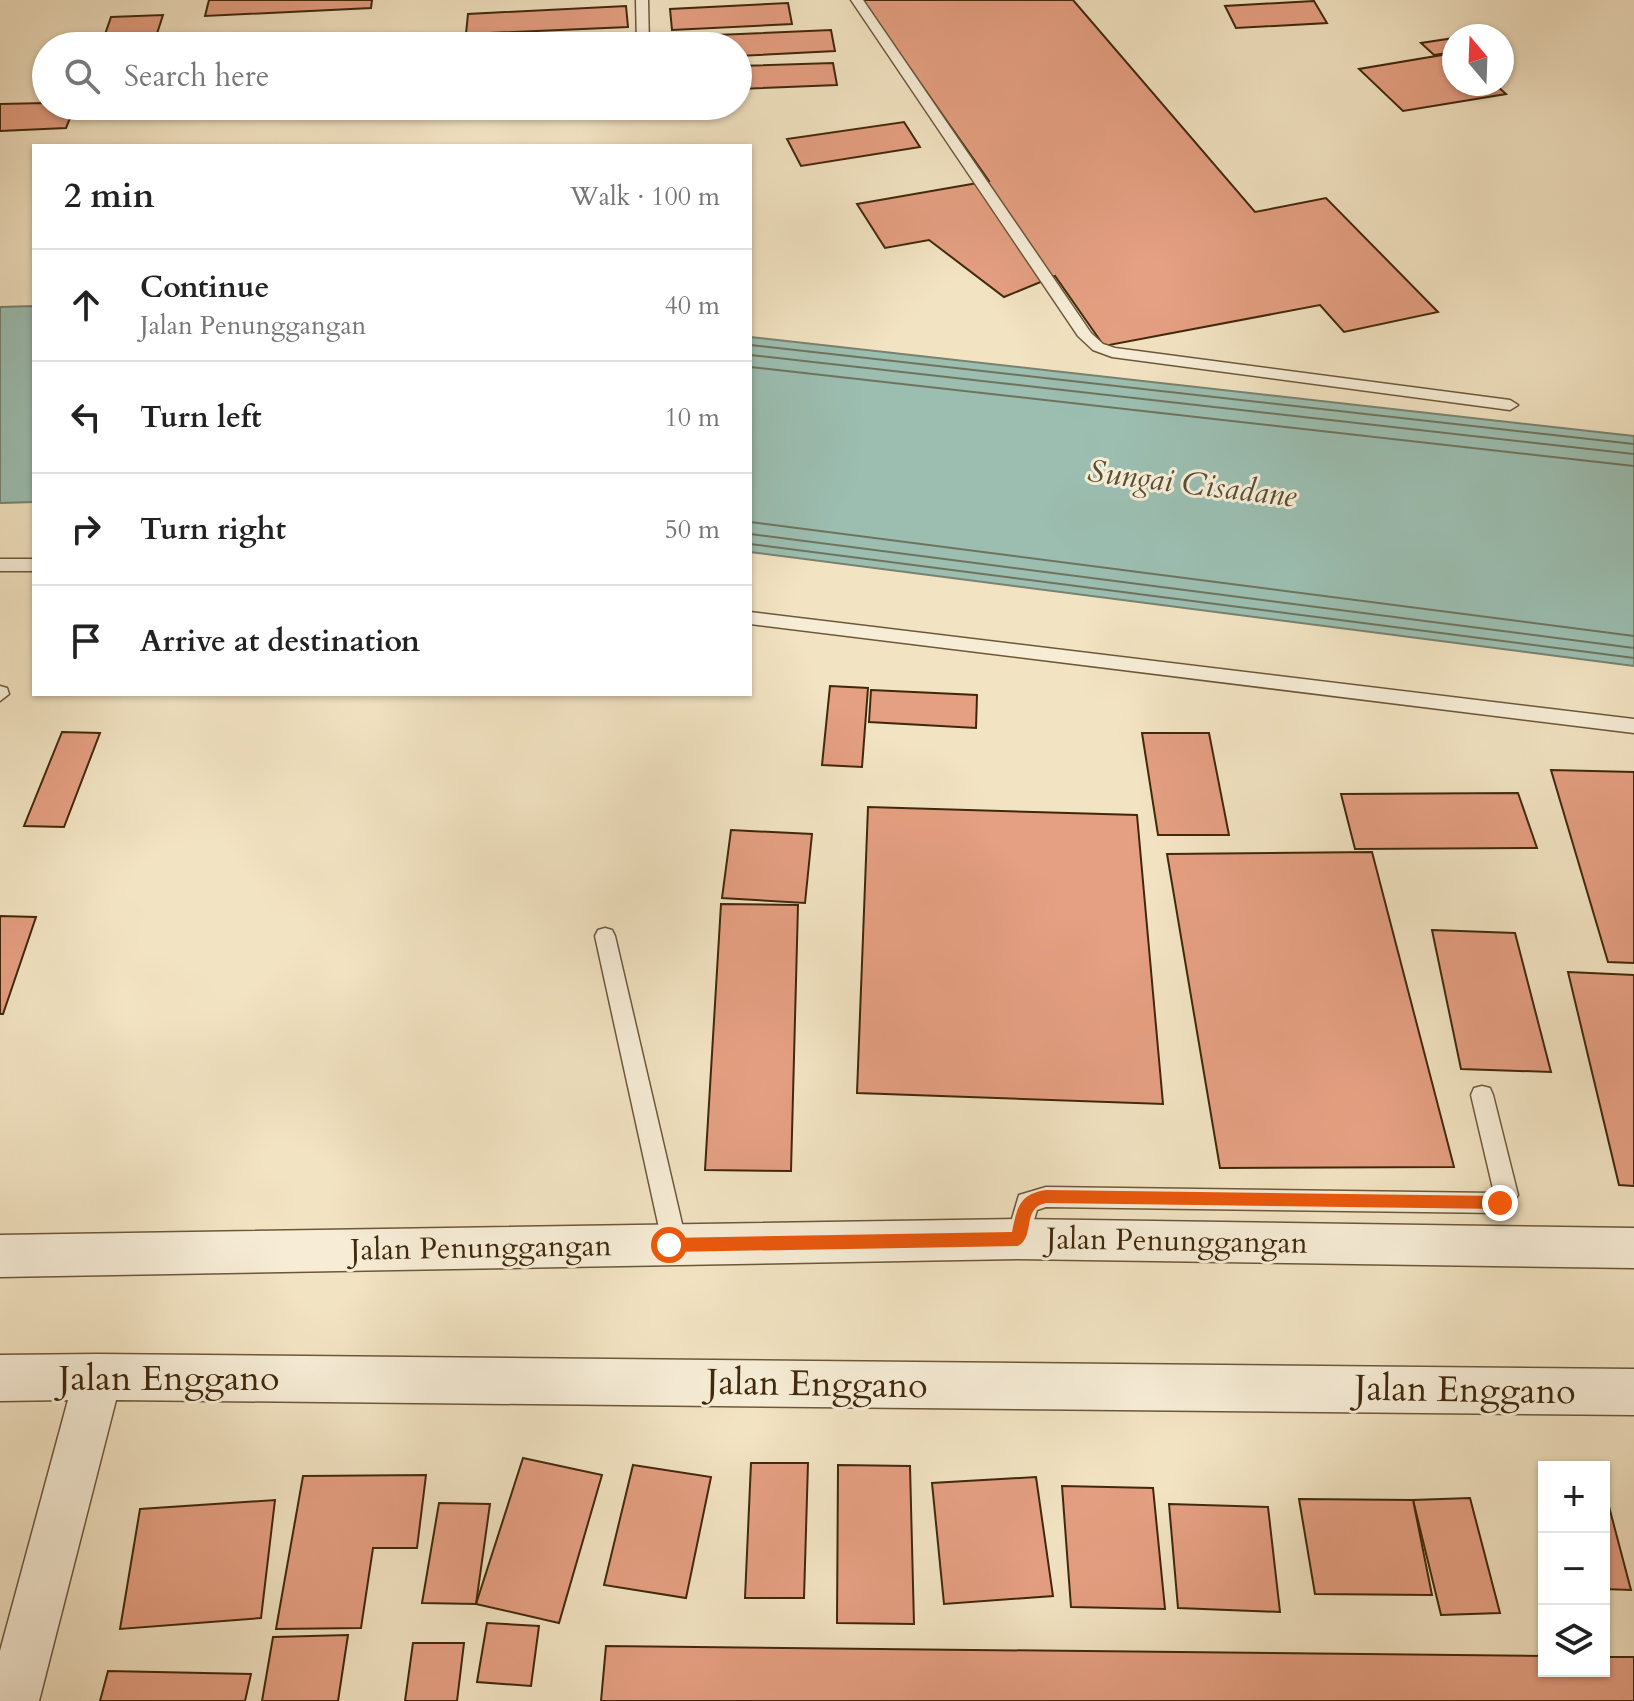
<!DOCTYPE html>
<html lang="en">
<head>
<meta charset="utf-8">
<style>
	body { margin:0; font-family:Cardo,serif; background:#f2f2f2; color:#222 }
	.controls { position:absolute; right:24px; bottom:24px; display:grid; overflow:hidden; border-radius:0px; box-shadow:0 2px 6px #0004 }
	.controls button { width:72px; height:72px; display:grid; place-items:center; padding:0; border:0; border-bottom:2px solid #e0e0e0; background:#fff; color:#222; font:40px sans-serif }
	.compass { position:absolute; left:1442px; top:24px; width:72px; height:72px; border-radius:50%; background:#fff; box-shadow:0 2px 6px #0004; rotate:341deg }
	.stop { position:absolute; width:24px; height:24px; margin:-18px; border:6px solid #ea580c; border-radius:50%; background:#fff }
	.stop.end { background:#ea580c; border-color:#fff; box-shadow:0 2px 8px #0008 }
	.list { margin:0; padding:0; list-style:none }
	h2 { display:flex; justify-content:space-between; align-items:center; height:104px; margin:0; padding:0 32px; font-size:34px }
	h2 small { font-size:26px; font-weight:400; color:#767676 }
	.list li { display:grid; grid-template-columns:52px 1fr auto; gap:24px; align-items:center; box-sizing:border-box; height:112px; padding:0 32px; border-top:2px solid #e0e0e0 }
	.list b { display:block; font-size:30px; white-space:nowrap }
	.list p { margin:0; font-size:26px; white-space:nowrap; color:#767676 }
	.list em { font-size:26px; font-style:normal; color:#767676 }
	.icon { flex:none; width:44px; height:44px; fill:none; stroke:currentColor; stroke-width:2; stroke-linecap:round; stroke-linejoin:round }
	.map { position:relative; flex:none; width:1634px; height:1701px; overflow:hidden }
	.search { position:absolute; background:#fff; box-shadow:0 2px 6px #0004; left:32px; top:32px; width:720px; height:88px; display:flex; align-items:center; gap:20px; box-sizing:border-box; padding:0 28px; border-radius:44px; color:#767676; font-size:30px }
	.panel { position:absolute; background:#fff; box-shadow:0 2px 6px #0004; left:32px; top:144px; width:720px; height:552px; border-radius:0px }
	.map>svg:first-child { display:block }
	.water { fill:#9bbeb1; stroke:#77826f; stroke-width:2 }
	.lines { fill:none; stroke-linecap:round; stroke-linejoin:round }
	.shore { stroke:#6e735e; stroke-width:2 }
	.building { fill:#e59f82; stroke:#40280b; stroke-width:2 }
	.lane-casing { stroke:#6c5739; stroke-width:3 }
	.street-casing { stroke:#6c5739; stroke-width:3 }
	.lane { fill:#f7edd7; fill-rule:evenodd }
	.street { fill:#f7edd7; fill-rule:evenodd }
	.route { fill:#ea580c }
	.labels { text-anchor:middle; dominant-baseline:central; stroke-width:6; stroke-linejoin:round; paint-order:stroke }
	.street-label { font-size:30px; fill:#40280b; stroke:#f7edd7 }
	.water-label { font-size:32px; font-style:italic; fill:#574e34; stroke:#f7edd7 }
	.near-street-label { font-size:36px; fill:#40280b; stroke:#f7edd7 }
</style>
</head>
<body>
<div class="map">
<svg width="1634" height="1701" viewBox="0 0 1634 1701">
	<rect width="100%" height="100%" fill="#f2e3c2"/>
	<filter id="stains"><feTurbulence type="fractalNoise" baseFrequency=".0025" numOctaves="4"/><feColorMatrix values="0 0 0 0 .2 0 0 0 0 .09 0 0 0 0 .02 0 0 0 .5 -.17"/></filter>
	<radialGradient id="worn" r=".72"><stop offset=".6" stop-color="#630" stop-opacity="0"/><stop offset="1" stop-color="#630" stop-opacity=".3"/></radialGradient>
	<g class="water">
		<path d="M34,306V502L0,503V307Z"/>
		<path d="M750,337L1634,436V666L750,552Z"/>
	</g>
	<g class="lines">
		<g class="shore">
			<path d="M750,345L1634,444"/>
			<path d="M750,355L1634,454"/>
			<path d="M750,367L1634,466"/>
			<path d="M750,522L1634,636"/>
			<path d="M750,534L1634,648"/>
			<path d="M750,544L1634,658"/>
		</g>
	</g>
	<g class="building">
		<path d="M209,0H372L371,8L205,16Z"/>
		<path d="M862,0H1073L1255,212L1326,198L1438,312L1344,332L1320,305L1104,346L1055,276L1004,297L929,240L885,248L857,204L989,181Z"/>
		<path d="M1314,1L1327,23L1236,28L1225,6Z"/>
		<path d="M788,3L792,24L672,30L670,9Z"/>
		<path d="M626,6L628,27L466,34L468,14Z"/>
		<path d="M163,15L153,46H101L111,17Z"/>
		<path d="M831,30L835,51L738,56V46H670L669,37Z"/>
		<path d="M624,34L625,46H468V42Z"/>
		<path d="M1454,38V52L1434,55L1421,43Z"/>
		<path d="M1454,53V84H1495L1506,94L1403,111L1359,69Z"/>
		<path d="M833,63L837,85L738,89V66Z"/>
		<path d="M46,103V106H75L66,128L0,131V104Z"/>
		<path d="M904,122L920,147L801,166L787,139Z"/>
		<path d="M830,686L868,688L862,767L822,765Z"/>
		<path d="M871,690L977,695L976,728L869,722Z"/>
		<path d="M62,732L100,733L64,827L24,826Z"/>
		<path d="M1142,733H1209L1229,835H1158Z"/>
		<path d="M1551,770L1634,772V963L1608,962Z"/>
		<path d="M1518,793L1537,848L1355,849L1341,794Z"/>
		<path d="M868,807L1137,815L1163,1104L857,1093Z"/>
		<path d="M731,830L812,834L805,903L722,898Z"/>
		<path d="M1372,852L1454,1167L1220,1168L1167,854Z"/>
		<path d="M721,904L798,905L791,1171L705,1170Z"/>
		<path d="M0,916L36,917L3,1014H0Z"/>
		<path d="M1432,930L1515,933L1551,1072L1461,1069Z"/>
		<path d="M1568,972L1634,975V1186L1619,1185Z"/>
		<path d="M523,1458L602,1475L559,1623L476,1604Z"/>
		<path d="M751,1463H808L804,1598H745Z"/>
		<path d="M633,1465L711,1477L686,1598L604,1585Z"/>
		<path d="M838,1465L910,1466L914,1624L837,1623Z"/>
		<path d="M426,1475L417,1548H373L361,1628L276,1629L303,1476Z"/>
		<path d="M1036,1477L1053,1596L944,1604L932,1483Z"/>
		<path d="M1062,1486L1153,1488L1165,1609L1071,1607Z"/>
		<path d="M1470,1498L1500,1613L1441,1615L1413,1500Z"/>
		<path d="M1299,1499L1413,1500L1432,1595L1315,1594Z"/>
		<path d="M1604,1499H1607L1631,1590L1604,1589Z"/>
		<path d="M275,1500L261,1618L120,1629L140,1509Z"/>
		<path d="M439,1503L490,1504L476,1604L422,1603Z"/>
		<path d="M1169,1504L1268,1507L1280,1612L1178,1608Z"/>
		<path d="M487,1623L539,1626L531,1686L477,1682Z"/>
		<path d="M348,1635L338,1701H262L273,1637Z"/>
		<path d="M413,1643H464L457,1701H405Z"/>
		<path d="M606,1646L1544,1656V1671H1604V1657H1634V1701H601Z"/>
		<path d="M108,1671L251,1674L245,1701H100Z"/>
	</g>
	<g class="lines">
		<defs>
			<g id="lane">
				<path d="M636,0H648L649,46H637Z"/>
				<path d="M851,0H863L1091,333L1103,344L1115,348L1510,400L1518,405L1510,410L1112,357L1093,350L1078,336Z"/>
				<rect x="0" y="559" width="34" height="12"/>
				<path d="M750,612L1634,719V733L750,624Z"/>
				<path d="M0,686L7,688L9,694L0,701Z"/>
				<path d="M605,928L612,930L615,936L683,1228L677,1253L669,1256L661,1253L657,1245L659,1228L595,936L598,930Z"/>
				<path d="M1482,1086L1490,1088L1493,1095L1518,1195L1508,1210L1500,1213L1046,1207L1037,1210L1026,1247L1018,1250L1010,1247L1006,1239L1019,1195L1046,1187L1494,1193L1471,1095L1474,1088Z"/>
			</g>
			<g id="street">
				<path d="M1018,1219L1634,1228V1268L1018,1259L0,1277V1235Z"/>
				<path d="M98,1354L1634,1369V1415L116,1400L39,1701H0V1651L68,1400L0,1401V1355Z"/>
			</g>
		</defs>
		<use href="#lane" class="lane-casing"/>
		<use href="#street" class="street-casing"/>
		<use href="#lane" class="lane"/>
		<use href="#street" class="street"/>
	</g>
	<path class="route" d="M1046,1190L1500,1196L1507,1203L1500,1209L1046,1203C1021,1208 1036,1236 1018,1246L669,1252L662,1245L669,1238L1012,1232C1017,1208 1019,1194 1046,1190Z"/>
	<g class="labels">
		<g class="street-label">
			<text transform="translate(1177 1241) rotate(1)">Jalan Penunggangan</text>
			<text transform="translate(481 1248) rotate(-1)">Jalan Penunggangan</text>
		</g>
		<g class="water-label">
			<text transform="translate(1192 484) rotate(7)">Sungai Cisadane</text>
		</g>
		<g class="near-street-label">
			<text x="169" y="1378">Jalan Enggano</text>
			<text transform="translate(817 1384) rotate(1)">Jalan Enggano</text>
			<text transform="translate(1465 1390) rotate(1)">Jalan Enggano</text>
		</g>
	</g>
	<rect width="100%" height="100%" filter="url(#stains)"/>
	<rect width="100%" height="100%" fill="url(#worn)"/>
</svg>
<div class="controls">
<button>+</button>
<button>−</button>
<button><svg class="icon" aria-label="layers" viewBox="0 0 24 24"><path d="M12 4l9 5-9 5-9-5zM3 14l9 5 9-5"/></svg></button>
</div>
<svg class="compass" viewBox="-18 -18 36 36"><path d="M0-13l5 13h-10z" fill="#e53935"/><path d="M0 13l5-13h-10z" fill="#767676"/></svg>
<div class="stop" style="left:669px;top:1245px"></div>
<div class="stop end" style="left:1500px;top:1203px"></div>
<div class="search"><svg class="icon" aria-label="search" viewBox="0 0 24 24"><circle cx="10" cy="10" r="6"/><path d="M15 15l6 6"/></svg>Search here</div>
<section class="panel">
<h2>2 min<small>Walk · 100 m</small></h2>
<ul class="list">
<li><svg class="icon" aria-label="ahead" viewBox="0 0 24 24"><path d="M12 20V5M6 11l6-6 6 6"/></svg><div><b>Continue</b><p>Jalan Penunggangan</p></div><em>40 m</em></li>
<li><svg class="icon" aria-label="left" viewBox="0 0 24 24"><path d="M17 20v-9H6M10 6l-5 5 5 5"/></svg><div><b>Turn left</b></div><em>10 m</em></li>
<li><svg class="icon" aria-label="right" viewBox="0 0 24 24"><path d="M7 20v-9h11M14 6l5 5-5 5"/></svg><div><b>Turn right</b></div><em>50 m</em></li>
<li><svg class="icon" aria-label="arrive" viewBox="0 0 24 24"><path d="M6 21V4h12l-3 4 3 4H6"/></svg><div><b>Arrive at destination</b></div></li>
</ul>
</section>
</div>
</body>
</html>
